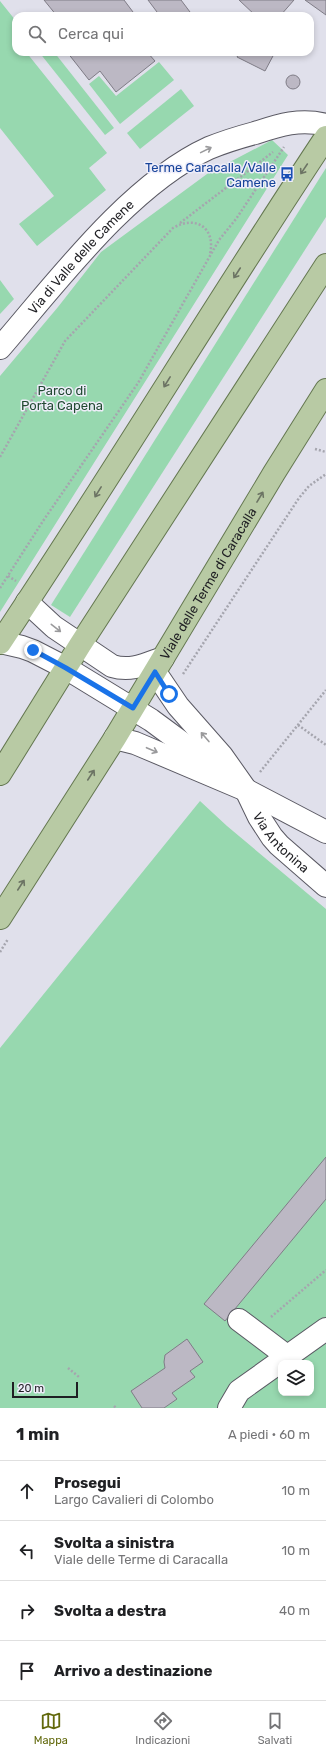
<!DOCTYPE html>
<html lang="it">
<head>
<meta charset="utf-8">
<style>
	body { margin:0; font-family:Rubik,sans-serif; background:#f6f6f6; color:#202124 }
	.controls { position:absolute; right:12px; bottom:12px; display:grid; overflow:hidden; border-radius:8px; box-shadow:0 2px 6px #0003 }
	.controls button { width:36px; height:36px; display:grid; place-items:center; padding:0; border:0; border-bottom:1px solid #e0e0e0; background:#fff; color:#202124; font:20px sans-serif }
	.scale { position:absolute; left:12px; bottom:10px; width:66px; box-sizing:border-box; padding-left:4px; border:2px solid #1f1f23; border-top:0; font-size:11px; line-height:14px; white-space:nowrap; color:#1f1f23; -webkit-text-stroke:3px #eeedf9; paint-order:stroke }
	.stop { position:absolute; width:12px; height:12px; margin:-9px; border:3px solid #1a73e8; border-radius:50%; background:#fff }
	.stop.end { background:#1a73e8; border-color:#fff; box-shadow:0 1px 4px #0008 }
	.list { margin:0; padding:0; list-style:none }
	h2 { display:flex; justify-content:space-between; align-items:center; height:52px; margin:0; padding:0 16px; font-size:17px }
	h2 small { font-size:13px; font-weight:400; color:#757577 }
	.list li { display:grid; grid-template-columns:26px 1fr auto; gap:12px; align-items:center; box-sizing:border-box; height:60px; padding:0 16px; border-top:1px solid #e0e0e0 }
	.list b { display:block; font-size:15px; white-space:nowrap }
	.list p { margin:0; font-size:13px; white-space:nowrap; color:#757577 }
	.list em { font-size:13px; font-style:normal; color:#757577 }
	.icon { flex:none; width:22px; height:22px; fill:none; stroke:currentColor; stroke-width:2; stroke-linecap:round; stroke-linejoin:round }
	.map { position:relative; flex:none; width:326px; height:1408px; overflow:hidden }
	.search { position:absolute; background:#fff; box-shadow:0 2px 6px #0003; left:12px; right:12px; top:12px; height:44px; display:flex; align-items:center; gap:10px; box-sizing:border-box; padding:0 14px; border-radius:12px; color:#757577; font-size:15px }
	.sheet { height:292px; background:#fff }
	nav { display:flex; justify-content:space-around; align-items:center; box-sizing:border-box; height:56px; border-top:1px solid #e0e0e0; background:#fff; font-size:11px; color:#757577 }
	nav a { display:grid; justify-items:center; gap:2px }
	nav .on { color:#62690c }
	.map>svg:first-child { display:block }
	.green { fill:#97d8af; fill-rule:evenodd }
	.building { fill:#bcb8c4; stroke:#7f7c86 }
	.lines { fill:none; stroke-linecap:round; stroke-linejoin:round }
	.minor-casing { stroke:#5a5963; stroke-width:24 }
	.major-casing { stroke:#647750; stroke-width:24 }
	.path { stroke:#a5a5ae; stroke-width:2.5; stroke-dasharray:2 2; stroke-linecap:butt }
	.minor { stroke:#fff; stroke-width:22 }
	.major { stroke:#b8caa4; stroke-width:22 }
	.oneway { stroke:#9a9a9c }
	.oneway2 { stroke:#6c7464 }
	.route { stroke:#1a73e8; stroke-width:5 }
	.labels { text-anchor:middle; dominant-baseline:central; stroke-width:3; stroke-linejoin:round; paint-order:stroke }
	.transit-label { font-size:13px; fill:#164399; stroke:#eeedf9; text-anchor:end }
	.street-label { font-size:13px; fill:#1f1f23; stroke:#eeedf9 }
	.park-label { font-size:13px; fill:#214a32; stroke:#eeedf9 }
</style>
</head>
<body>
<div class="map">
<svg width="326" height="1408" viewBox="0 0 326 1408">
	<rect width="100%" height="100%" fill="#e0e0eb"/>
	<g class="green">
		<path d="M0,1L16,21V52H26L107,153L89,168L106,190L37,246L19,224L54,196L0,128Z"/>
		<path d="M39,52H54L114,128L105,135Z"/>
		<path d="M159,62L174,80L120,124L89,84L99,76L116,96Z"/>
		<path d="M181,89L194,106L140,149L127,133Z"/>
		<path d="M272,140L288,155L0,612V376L58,307L101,252L207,174Z"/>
		<path d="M326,168V217L70,617L51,605Z"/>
		<path d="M0,280L14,299L0,314Z"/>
		<path d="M200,801L227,826L326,909V1408H0V1048ZM281,1363H311V1393H281Z"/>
	</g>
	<g class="building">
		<path d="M44,0H124L136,16H57Z"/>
		<path d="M148,0H181L193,16H160Z"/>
		<path d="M239,0H294L280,16H256Z"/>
		<path d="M305,0H326V15Z"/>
		<path d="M67,52H147L155,61L116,92L100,71L89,80Z"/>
		<path d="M240,52H270L274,54L265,71L237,57Z"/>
		<circle cx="293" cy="82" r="7"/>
		<path d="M326,1157V1199L225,1321L204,1304Z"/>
		<path d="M187,1339L203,1362L190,1371L195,1377L172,1393L177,1399L164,1408H142L131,1391L165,1368L164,1362L165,1355Z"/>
	</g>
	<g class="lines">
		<defs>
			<g id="minor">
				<path id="s1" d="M0,348C57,282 130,184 209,148C224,142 240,137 255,133C279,125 301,118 326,125"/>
				<path d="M27,602L54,627L112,666C131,672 146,664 163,658"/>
				<path d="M0,642L22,647L33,651L66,668L151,720L246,790"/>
				<path id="s2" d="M155,672L178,706L222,756L246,790L259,817L272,837L279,845L326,886"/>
				<path d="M115,738L135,743L246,790L326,832"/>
				<path d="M239,1320L288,1357"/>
				<path d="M229,1408L239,1391L326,1329"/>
			</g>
			<g id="major">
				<path d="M0,643C112,476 215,304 326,137"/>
				<path d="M0,774L80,645L326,265"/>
				<path id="s3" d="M0,918L115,738L274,473L326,390"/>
			</g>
		</defs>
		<use href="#minor" class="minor-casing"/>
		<use href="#major" class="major-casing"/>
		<g class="path">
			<path d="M180,223L273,152"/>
			<path d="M315,449L326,452"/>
			<path d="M0,457L65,341L173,228C195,215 216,227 210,254"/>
			<path d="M8,576L16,581"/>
			<path d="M0,588L43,521L138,383L219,240L236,219L284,147"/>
			<path d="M183,674L299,498L309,486L326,474"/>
			<path d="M298,725L326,745"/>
			<path d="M260,772L326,690"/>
			<path d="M0,952L8,939"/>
			<path d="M271,1317L326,1270"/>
			<path d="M68,1368L79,1377"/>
			<path d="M114,1406L116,1408"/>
		</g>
		<use href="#minor" class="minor"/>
		<use href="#major" class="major"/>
	</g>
	<defs><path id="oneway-shaft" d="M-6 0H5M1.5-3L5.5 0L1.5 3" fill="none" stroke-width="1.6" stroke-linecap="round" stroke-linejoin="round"/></defs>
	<g class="oneway">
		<use href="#oneway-shaft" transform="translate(206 150) rotate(-26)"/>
		<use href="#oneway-shaft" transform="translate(56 628) rotate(38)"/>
		<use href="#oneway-shaft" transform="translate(205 737) rotate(-131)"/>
		<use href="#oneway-shaft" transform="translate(152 750) rotate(23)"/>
	</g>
	<g class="oneway2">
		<use href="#oneway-shaft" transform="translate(304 169) rotate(124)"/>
		<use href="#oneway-shaft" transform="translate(237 273) rotate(123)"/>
		<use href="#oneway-shaft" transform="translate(167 382) rotate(122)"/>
		<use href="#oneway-shaft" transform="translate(98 492) rotate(122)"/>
		<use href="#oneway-shaft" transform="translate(260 497) rotate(-59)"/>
		<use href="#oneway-shaft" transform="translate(91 775) rotate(-57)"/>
		<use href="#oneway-shaft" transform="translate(21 885) rotate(-57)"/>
	</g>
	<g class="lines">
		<path class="route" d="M33,650L66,668L133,708L155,672L169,694"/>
	</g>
	<defs>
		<symbol id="bus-bare" viewBox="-9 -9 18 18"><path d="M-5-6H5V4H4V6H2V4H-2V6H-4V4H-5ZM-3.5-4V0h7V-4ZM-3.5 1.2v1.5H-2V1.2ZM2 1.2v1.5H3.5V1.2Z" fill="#1a4fb4" stroke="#eeedf9" stroke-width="2.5" paint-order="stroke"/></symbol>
	</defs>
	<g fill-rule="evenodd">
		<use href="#bus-bare" x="277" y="164" width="20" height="20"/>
	</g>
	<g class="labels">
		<g class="transit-label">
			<text x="276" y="167">Terme Caracalla/Valle<tspan x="276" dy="15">Camene</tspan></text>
		</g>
		<g class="street-label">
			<text stroke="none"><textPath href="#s1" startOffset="122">Via di Valle delle Camene</textPath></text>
			<text stroke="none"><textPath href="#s3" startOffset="394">Viale delle Terme di Caracalla</textPath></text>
			<text stroke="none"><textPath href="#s2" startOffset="213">Via Antonina</textPath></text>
		</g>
		<g class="park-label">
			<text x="62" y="390">Parco di<tspan x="62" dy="15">Porta Capena</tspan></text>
		</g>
	</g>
</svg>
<div class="controls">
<button><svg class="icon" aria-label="layers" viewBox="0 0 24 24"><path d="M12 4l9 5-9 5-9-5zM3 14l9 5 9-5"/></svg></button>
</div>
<div class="scale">20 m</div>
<div class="stop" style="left:169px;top:694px"></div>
<div class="stop end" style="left:33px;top:650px"></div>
<div class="search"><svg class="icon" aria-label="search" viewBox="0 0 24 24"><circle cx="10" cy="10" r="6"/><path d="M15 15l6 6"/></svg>Cerca qui</div>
</div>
<section class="sheet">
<h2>1 min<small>A piedi · 60 m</small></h2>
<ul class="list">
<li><svg class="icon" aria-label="ahead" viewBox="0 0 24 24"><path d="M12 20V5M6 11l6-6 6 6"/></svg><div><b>Prosegui</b><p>Largo Cavalieri di Colombo</p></div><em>10 m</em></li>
<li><svg class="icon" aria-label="left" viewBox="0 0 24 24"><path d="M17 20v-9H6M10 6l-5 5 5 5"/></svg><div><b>Svolta a sinistra</b><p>Viale delle Terme di Caracalla</p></div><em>10 m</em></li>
<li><svg class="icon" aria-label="right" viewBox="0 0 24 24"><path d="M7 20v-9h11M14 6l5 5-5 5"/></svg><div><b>Svolta a destra</b></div><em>40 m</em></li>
<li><svg class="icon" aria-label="arrive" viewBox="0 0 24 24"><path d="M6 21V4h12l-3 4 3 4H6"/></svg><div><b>Arrivo a destinazione</b></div></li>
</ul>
</section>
<nav>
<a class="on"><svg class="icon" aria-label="map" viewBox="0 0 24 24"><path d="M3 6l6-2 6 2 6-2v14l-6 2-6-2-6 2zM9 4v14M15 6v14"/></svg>Mappa</a>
<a><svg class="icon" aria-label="directions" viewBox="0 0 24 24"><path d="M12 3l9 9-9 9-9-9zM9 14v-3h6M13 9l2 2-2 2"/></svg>Indicazioni</a>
<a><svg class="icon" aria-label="saved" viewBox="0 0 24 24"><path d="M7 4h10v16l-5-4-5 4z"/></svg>Salvati</a>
</nav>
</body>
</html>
